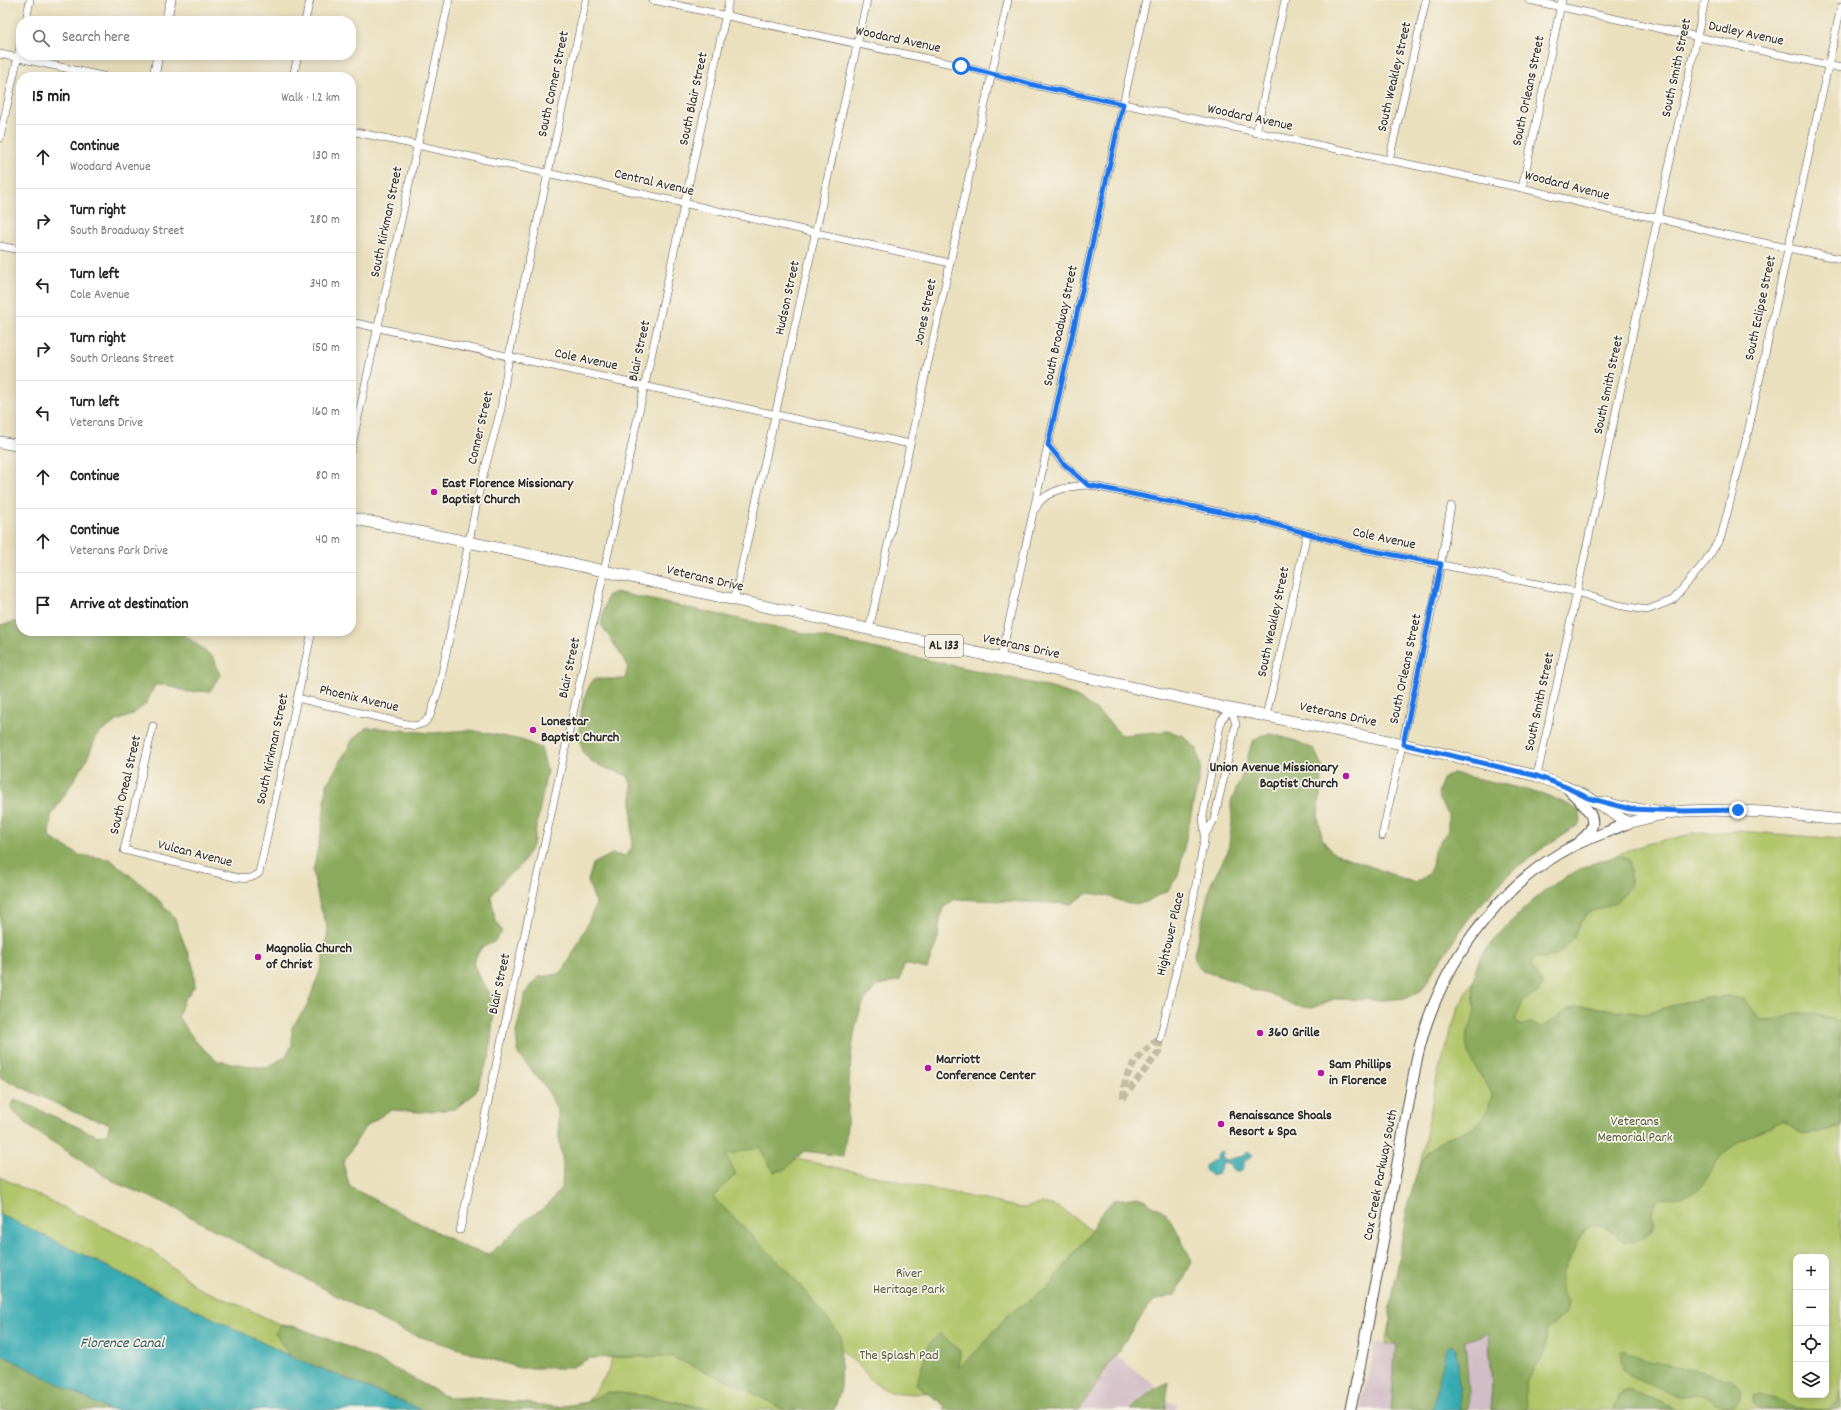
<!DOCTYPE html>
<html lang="en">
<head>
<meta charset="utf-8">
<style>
	body { margin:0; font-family:Dekko,sans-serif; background:#f2f2f2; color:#222 }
	.controls { position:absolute; right:12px; bottom:12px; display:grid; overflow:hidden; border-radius:8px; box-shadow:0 2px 10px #0003 }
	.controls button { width:36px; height:36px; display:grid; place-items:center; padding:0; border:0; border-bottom:1px solid #e0e0e0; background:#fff; color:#222; font:20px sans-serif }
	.stop { position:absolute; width:12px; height:12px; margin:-9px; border:3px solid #1a73e8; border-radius:50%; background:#fff }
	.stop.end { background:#1a73e8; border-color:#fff; box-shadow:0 1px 4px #0008 }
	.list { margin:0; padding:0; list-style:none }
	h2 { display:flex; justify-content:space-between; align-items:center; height:52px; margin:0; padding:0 16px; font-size:17px }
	h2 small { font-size:13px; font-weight:400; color:#767676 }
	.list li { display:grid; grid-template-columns:26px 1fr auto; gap:12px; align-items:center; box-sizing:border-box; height:64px; padding:0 16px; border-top:1px solid #e0e0e0 }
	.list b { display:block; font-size:15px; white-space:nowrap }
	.list p { margin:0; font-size:13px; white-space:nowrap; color:#767676 }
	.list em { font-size:13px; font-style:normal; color:#767676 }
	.icon { flex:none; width:22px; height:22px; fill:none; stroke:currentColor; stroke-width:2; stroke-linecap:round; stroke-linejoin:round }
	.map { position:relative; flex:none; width:1841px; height:1410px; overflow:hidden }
	.search { position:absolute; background:#fff; box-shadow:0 2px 10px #0003; left:16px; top:16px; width:340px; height:44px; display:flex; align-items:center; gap:10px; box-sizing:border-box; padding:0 14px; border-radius:16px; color:#767676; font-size:15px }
	.panel { position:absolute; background:#fff; box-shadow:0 2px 10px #0003; left:16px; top:72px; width:340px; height:564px; border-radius:16px }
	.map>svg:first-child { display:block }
	.industrial { fill:#d2bdc6 }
	.green { fill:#b1c569; stroke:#6e784a; fill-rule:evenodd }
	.forest { fill:#8caa5d; stroke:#5c6a44 }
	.water { fill:#39abb2; stroke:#326b6e }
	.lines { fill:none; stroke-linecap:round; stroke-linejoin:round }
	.minor-tunnel { stroke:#c4bca1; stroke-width:7; stroke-dasharray:7 3.5; stroke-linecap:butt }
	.minor-casing { stroke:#484641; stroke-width:8 }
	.tertiary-casing { stroke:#484641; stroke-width:10 }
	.secondary-casing { stroke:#484641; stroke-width:12 }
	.primary-casing { stroke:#484641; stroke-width:12 }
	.minor { stroke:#fff; stroke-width:7 }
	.tertiary { stroke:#fff; stroke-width:9 }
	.secondary { stroke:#fff; stroke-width:10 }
	.primary { stroke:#fff; stroke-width:11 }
	.route { stroke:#1a73e8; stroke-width:5 }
	.poi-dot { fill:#b5179e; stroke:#f7f3e8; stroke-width:1.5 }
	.labels { text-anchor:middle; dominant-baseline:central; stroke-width:3.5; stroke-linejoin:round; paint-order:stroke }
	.shield { fill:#f7f3e8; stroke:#686764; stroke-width:1 }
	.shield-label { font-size:13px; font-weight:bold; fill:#2b2b2b }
	.street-label { font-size:14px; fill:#2b2b2b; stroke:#f7f3e8 }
	.poi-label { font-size:14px; font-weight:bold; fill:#2b2b2b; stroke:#f7f3e8; text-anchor:start }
	.park-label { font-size:14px; fill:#53593e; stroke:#f7f3e8 }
	.water-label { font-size:15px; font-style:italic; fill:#315e61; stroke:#f7f3e8 }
</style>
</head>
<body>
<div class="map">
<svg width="1841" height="1410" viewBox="0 0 1841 1410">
	<rect width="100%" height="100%" fill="#f7f3e8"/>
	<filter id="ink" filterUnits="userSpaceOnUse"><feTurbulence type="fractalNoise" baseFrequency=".025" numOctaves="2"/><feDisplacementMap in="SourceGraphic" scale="8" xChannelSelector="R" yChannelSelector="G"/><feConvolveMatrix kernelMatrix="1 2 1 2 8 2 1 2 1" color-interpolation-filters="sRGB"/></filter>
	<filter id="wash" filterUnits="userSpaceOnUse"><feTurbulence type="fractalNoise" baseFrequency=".012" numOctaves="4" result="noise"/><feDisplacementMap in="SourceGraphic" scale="16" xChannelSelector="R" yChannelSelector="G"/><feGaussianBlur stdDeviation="0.9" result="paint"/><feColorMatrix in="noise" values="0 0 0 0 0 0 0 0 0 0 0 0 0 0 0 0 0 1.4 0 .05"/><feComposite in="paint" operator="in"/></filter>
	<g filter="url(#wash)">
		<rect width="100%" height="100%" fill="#eae0be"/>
		<g class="industrial">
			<path d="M1489,1333L1492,1387L1490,1410H1461L1456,1350L1433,1410H1360L1375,1343L1417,1344Z"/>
			<path d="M1115,1355L1154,1385L1169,1402L1177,1404L1176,1410H1080Z"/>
		</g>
		<g class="green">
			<path d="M1737,831L1841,839V1410H1490L1492,1387L1489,1333L1480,1336L1417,1344H1386L1437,1077L1458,1008L1479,972L1587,871L1618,854L1647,844L1692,834ZM1796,1257H1826V1395H1796Z"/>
			<path d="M713,1099L769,1153L1021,1208C1029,1208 1035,1204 1042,1204C1058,1202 1079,1221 1091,1231L1049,1287L1009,1314L979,1349L961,1388L915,1394L890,1392L874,1383L859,1366L830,1340L702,1200Z"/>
			<path d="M0,1177L151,1250L198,1288L237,1304L281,1325L275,1333L290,1356L0,1214Z"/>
			<path d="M670,1356L740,1386L785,1410H713L654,1397L608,1392L587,1402L608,1372L612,1357Z"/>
		</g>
		<g class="forest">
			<path d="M615,592L1011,678C1028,683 1048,686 1065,692C1085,699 1107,718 1121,735L1168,731L1184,736L1197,749L1201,768L1178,876L1168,890L1144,903L1128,904L1108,896L1088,893L1071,904L955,899L943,908L940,919L938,938L927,969L904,964L900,980L877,986C872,992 864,1000 861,1008C845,1053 852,1109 843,1156L804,1151L784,1170L774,1172L759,1147L726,1155L736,1174L713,1197L788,1271L841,1336L840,1392L834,1410H785L740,1386L670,1356L590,1358L570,1368H520L402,1331L163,1202L118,1184L31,1128L10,1108L15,1099L98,1136L107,1134L110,1124L76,1113L0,1077V625L21,621V631H185V635L214,658L220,675L210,691L188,692L167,685H155L146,704L132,715L117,721L98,734L86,761L51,816L49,837L79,855L110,859L154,895L174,917L193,966L195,986L184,1000L178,1017L197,1043L217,1061L267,1068L286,1056L292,1045V1027L307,1006L322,965L328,929L319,903L313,871L322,828L327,784L353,739L367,727L431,733L470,730L522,740L541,748L547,771L533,845L521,865L505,878L491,896L495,919L502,932L494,942L481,948L473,963L480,979L495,1000L489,1058L476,1092L455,1109L420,1112L390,1110L365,1127L343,1163L350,1187L469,1249L489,1254L506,1240L523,1222L547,1206L562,1187L563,1164L559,1137L558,1112L547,1089L518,1054L516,1032L525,994L538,977C546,976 556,976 562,971C568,967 592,914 596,904L588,881L593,864L612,854L626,856L632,847V786L628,776C615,770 592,767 584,753C574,735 582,693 594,679H625L628,666L601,624L607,596Z"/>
			<path d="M1271,734L1296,741L1314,749L1323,768L1318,816L1322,838L1332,852L1415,883L1428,874L1432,866L1434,851L1448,830V814L1439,800L1438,793L1443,779L1453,773C1484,781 1558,793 1580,812L1581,820L1577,826L1544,847L1511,872L1471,915L1435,968L1422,990L1408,998L1383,1000L1334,999L1312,1008L1296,1006L1269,994L1251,990L1237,982L1203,971L1196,965L1194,954L1210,886L1228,851L1232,822L1231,802L1244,771L1252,742L1261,735Z"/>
			<path d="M1620,856L1630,860V886L1625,894L1614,903L1588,914L1580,923L1573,938L1557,956L1536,958L1531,963C1533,971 1539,977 1542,985L1538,992L1523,1001L1515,1019L1521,1026L1530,1023L1541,1027L1553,1021L1569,1008L1584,1006L1644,1014L1685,1002L1707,998L1729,996L1744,1000L1761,1020L1778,1019L1794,1013H1809L1841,1021V1125C1832,1129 1812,1136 1801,1132C1794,1129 1790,1123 1783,1121C1764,1128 1735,1141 1721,1156C1711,1168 1706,1188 1690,1194C1681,1197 1669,1197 1659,1198L1654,1204L1652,1215L1655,1222L1652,1230L1634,1242L1622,1241C1612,1230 1599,1217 1584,1231C1578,1235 1576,1244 1574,1250C1566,1265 1552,1286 1568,1301L1566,1312L1547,1330L1545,1352L1526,1384L1527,1410H1490L1492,1387L1489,1333L1465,1341L1469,1393L1468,1410H1461L1456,1350L1433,1410H1391C1394,1388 1393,1366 1396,1344L1390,1339V1311L1408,1203L1417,1173L1427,1152L1449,1137L1474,1128L1488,1111L1492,1095C1484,1078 1468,1061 1466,1041C1466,1033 1473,1023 1474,1015C1476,1003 1472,992 1473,981C1474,974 1477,965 1480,958C1483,951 1490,945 1495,939C1527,902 1571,864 1620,856Z"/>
			<path d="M1138,1197L1162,1210L1175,1227L1192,1262L1175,1295L1153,1301L1138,1321L1079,1410H944L945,1406L916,1384L930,1343L940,1333L960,1351L959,1367L979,1349L1009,1314L1049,1287L1091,1231L1099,1216L1114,1200Z"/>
			<path d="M281,1325L297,1327L351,1348L401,1372L449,1398L473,1397L558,1407L587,1402L608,1392L654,1397L713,1410H422L290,1356L275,1333Z"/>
			<path d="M1625,1350L1648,1362L1699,1371L1732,1380L1741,1391C1740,1397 1740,1403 1733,1405C1711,1410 1714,1397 1700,1395C1693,1393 1686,1397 1679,1396C1673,1395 1665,1389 1659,1387C1642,1380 1617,1376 1621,1352Z"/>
			<path d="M0,1354L109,1410H0Z"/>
			<path d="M1168,1382L1166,1410H1131C1141,1398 1154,1389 1168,1382Z"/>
			<path d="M1627,1390L1657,1400L1675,1410H1613L1621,1393Z"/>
			<path d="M1841,1390V1410H1760L1753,1402V1395L1760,1393L1796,1408L1827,1409L1837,1403Z"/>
		</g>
		<g class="water">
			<path d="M1220,1151L1223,1152L1222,1157L1224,1160C1231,1160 1236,1156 1242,1157L1248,1151L1253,1155L1244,1162V1166L1241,1171H1234L1230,1166L1231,1165L1224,1162L1218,1174L1211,1176L1205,1169V1166L1212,1161L1218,1160L1216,1155Z"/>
			<path d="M0,1214L290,1356L422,1410H109L0,1354Z"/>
			<path d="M1452,1345L1456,1350L1461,1410H1433L1446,1348Z"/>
		</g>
	</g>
	<g filter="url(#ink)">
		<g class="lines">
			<g class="minor-tunnel">
				<path d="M1123,1098C1124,1092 1124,1085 1126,1079C1131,1064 1147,1047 1160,1038"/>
				<path d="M1123,1098L1159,1052L1160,1038"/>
			</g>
			<defs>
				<g id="minor">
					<path d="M653,0L961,66L1038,86L1522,188L1614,211L1658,218L1721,234L1841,259"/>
					<path d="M1529,0L1841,68"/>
					<path d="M26,21L30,0"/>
					<path d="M305,21L310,0"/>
					<path d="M0,54L107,77"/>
					<path d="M293,77L298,55"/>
					<path d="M351,131L621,189L950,263"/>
					<path d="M1256,133L1285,0"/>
					<path d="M0,138L21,42"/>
					<path d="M1389,160L1426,0"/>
					<path d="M1522,188L1562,0"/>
					<path d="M0,246L21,250"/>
					<path d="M351,322L910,444"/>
					<path d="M1048,445L1064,464L1088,485L1259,520L1363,549L1577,592L1617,605L1647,610L1673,600L1705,562L1721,537L1748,432L1841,7"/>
					<path d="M351,450L449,0"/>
					<path d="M1036,508C1044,490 1071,486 1088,485"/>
					<path d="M734,601L867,0"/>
					<path d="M869,630L1008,0"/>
					<path d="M1001,658L1146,0"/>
					<path d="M297,698L415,726L424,723L430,716L439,688L480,487L501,409L509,356L520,301L586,0"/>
					<path d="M1266,715L1277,671L1307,533"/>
					<path d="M153,726L124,850L238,878C247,879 251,879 259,873L312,631"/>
					<path d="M1537,776L1705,0"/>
					<path d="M1382,836L1435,596L1451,506"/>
					<path d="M1160,1038L1193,901L1205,835L1203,816L1221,720L1231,709L1236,724L1214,820L1205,835"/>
					<path d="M460,1230L729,0"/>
				</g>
				<g id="tertiary">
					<path d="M166,21L171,0"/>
					<path d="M154,77L158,55"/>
				</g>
				<g id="secondary">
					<path d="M1569,790C1584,805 1606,821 1581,840"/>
					<path d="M1350,1410L1360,1365L1417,1058C1436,972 1495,885 1575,845C1592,837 1611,831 1628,823"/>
				</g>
				<g id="primary">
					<path d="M0,442L21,446"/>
					<path d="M351,518L536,556L1231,709L1403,744L1537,776L1566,787L1588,797L1628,823C1647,818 1666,812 1685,811C1738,808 1789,814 1841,820"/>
					<path d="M1602,802L1630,809L1660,811"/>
				</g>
			</defs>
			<use href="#minor" class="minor-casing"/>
			<use href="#tertiary" class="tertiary-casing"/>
			<use href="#secondary" class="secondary-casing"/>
			<use href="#primary" class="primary-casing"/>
			<use href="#minor" class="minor"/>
			<use href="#tertiary" class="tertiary"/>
			<use href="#secondary" class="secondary"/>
			<use href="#primary" class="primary"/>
		</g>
	</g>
	<g class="lines" filter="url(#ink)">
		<path class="route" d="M961,66L1038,86L1123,104L1048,445L1064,464L1088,485L1259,520L1363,549L1441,564L1403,744L1537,776L1566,787L1588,798L1630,809L1685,811L1738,810"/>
	</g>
	<g class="poi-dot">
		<circle cx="434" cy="492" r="4"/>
		<circle cx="533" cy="730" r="4"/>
		<circle cx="1346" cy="776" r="4"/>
		<circle cx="258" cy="957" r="4"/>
		<circle cx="1260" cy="1033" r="4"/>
		<circle cx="928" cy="1068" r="4"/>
		<circle cx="1321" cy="1073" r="4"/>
		<circle cx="1221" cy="1124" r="4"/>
	</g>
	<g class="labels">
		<rect class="shield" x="925" y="635" width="38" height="22" rx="3"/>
		<g class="shield-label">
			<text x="944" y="646">AL 133</text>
		</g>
		<g class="street-label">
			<text transform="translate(1746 34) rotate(12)">Dudley Avenue</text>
			<text transform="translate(898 40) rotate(12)">Woodard Avenue</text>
			<text transform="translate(1677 68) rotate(-78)">South Smith Street</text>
			<text transform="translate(1395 77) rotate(-77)">South Weakley Street</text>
			<text transform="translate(554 84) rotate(-78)">South Conner Street</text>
			<text transform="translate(1529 91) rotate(-78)">South Orleans Street</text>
			<text transform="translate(694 99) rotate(-78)">South Blair Street</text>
			<text transform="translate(1250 118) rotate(12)">Woodard Avenue</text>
			<text transform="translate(654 183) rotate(13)">Central Avenue</text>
			<text transform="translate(1567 186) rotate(14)">Woodard Avenue</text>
			<text transform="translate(387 222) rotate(-78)">South Kirkman Street</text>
			<text transform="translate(788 298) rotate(-78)">Hudson Street</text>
			<text transform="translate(1761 308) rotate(-78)">South Eclipse Street</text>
			<text transform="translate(926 312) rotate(-78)">Jones Street</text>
			<text transform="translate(1061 326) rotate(-78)">South Broadway Street</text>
			<text transform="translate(640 351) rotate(-78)">Blair Street</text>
			<text transform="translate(586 360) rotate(12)">Cole Avenue</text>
			<text transform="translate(1609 385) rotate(-78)">South Smith Street</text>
			<text transform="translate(481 428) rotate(-77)">Conner Street</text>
			<text transform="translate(1384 539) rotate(12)">Cole Avenue</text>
			<text transform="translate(705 579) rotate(13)">Veterans Drive</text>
			<text transform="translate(1274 622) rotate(-78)">South Weakley Street</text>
			<text transform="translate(1021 647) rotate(12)">Veterans Drive</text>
			<text transform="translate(570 668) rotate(-78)">Blair Street</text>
			<text transform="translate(1406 669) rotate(-78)">South Orleans Street</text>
			<text transform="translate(359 699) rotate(13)">Phoenix Avenue</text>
			<text transform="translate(1540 702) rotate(-78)">South Smith Street</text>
			<text transform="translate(1338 715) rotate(12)">Veterans Drive</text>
			<text transform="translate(273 749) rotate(-78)">South Kirkman Street</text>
			<text transform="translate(126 785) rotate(-77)">South Oneal Street</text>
			<text transform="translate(195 854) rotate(14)">Vulcan Avenue</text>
			<text transform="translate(1171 934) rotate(-77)">Hightower Place</text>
			<text transform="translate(500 984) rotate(-78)">Blair Street</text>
			<text transform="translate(1381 1175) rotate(-79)">Cox Creek Parkway South</text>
		</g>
		<g class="poi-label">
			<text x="442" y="484">East Florence Missionary<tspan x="442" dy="16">Baptist Church</tspan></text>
			<text x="541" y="722">Lonestar<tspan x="541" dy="16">Baptist Church</tspan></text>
			<text x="1338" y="768" text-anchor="end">Union Avenue Missionary<tspan x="1338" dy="16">Baptist Church</tspan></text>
			<text x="266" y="949">Magnolia Church<tspan x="266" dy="16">of Christ</tspan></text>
			<text x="1268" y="1033">360 Grille</text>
			<text x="936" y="1060">Marriott<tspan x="936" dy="16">Conference Center</tspan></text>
			<text x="1329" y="1065">Sam Phillips<tspan x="1329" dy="16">in Florence</tspan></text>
			<text x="1229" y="1116">Renaissance Shoals<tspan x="1229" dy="16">Resort &amp; Spa</tspan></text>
		</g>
		<g class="park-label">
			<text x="1635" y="1122">Veterans<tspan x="1635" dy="16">Memorial Park</tspan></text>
			<text x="909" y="1274">River<tspan x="909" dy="16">Heritage Park</tspan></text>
			<text x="899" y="1356">The Splash Pad</text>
		</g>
		<g class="water-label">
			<text x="122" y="1344">Florence Canal</text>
		</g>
	</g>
</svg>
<div class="controls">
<button>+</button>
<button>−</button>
<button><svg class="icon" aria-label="locate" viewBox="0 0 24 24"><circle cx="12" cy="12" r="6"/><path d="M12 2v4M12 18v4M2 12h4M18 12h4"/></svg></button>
<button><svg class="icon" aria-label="layers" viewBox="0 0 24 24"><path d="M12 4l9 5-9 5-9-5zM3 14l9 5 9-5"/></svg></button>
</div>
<div class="stop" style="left:961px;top:66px"></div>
<div class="stop end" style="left:1738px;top:810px"></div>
<div class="search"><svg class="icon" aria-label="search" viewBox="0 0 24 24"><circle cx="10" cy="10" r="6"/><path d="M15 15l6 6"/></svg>Search here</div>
<section class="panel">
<h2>15 min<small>Walk · 1.2 km</small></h2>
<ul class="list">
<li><svg class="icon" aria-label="ahead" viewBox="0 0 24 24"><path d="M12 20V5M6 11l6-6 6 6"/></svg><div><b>Continue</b><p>Woodard Avenue</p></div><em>130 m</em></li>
<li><svg class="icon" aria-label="right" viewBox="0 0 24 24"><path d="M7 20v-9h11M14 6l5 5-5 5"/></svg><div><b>Turn right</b><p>South Broadway Street</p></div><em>280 m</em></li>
<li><svg class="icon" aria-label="left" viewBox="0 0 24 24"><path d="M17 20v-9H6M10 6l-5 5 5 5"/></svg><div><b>Turn left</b><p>Cole Avenue</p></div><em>340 m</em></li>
<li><svg class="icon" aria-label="right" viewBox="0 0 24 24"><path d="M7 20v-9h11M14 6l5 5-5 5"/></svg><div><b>Turn right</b><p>South Orleans Street</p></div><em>150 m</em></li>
<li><svg class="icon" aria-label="left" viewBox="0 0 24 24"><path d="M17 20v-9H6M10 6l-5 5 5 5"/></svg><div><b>Turn left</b><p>Veterans Drive</p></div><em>160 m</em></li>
<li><svg class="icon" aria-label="ahead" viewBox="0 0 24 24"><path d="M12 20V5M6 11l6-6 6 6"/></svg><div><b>Continue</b></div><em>80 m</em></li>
<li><svg class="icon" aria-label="ahead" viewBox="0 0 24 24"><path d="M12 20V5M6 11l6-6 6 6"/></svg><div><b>Continue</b><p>Veterans Park Drive</p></div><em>40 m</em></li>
<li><svg class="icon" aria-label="arrive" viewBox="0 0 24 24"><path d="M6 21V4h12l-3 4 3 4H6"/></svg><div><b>Arrive at destination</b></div></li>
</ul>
</section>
</div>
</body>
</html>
